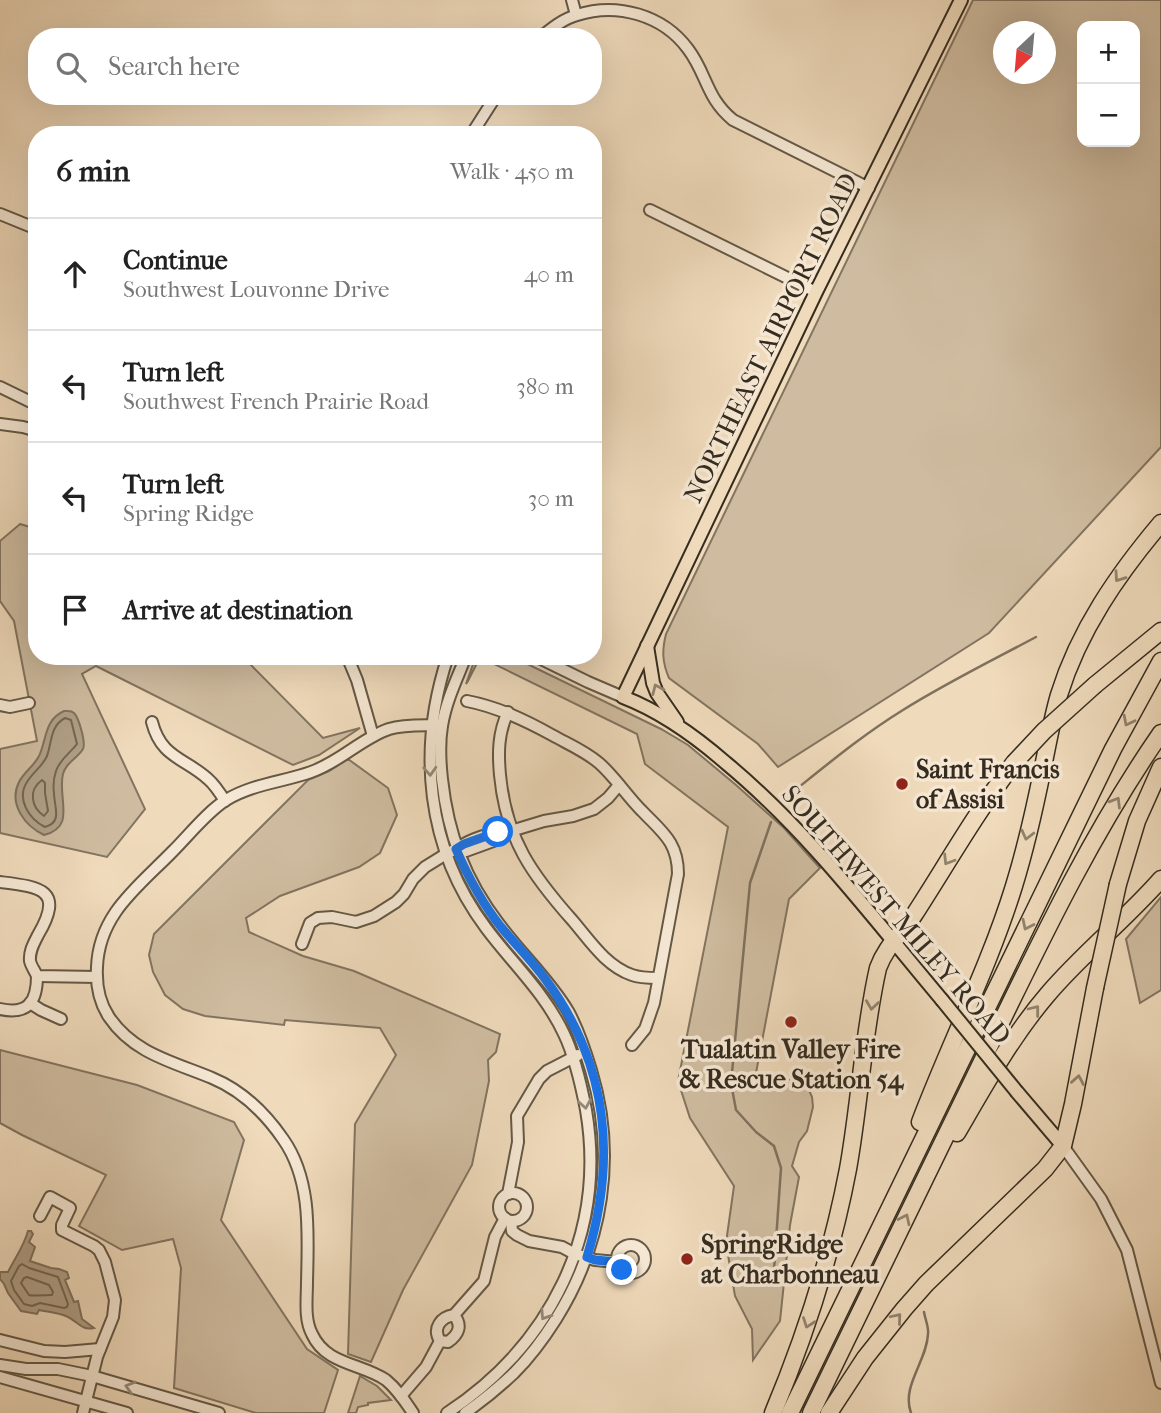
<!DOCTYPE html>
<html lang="en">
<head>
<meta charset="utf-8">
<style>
	body { margin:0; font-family:"IM FELL French Canon",serif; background:#f2f2f2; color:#222 }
	.controls { position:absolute; right:21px; top:21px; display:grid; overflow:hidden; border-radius:14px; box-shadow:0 7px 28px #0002 }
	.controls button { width:63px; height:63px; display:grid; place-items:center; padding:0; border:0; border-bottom:2px solid #e0e0e0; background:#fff; color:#222; font:35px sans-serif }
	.compass { position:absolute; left:993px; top:21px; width:63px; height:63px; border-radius:50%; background:#fff; box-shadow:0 7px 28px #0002; rotate:206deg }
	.stop { position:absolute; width:21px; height:21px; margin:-16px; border:5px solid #1a73e8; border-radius:50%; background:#fff }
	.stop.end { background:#1a73e8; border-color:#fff; box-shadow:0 2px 7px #0008 }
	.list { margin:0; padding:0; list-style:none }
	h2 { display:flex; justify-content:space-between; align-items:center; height:91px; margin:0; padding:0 28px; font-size:30px }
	h2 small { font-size:23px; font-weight:400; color:#767676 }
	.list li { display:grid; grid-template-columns:46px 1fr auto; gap:21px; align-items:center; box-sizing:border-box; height:112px; padding:0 28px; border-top:2px solid #e0e0e0 }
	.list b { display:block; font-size:26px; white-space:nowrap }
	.list p { margin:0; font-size:23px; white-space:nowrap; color:#767676 }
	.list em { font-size:23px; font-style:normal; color:#767676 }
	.icon { flex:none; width:38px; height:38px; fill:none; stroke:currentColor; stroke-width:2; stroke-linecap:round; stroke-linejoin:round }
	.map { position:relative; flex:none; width:1161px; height:1413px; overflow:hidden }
	.search { position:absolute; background:#fff; box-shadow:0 7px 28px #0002; left:28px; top:28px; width:574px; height:77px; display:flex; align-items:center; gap:18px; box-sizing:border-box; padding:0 24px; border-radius:28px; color:#767676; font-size:26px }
	.panel { position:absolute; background:#fff; box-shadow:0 7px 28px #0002; left:28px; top:126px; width:574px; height:539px; border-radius:28px }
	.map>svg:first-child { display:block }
	.green { fill:#cfbca0; stroke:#827460; stroke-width:2; fill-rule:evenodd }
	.water { fill:#b09f86; stroke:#7f715d; stroke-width:2 }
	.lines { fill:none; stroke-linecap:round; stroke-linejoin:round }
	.shore { stroke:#726652; stroke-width:2 }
	.stream { stroke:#7f715d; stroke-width:2.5 }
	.minor-casing { stroke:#645846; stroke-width:14 }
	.major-casing { stroke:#352c1f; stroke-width:16 }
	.highway-casing { stroke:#352c1f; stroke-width:19 }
	.minor { stroke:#f5e7d3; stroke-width:10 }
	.major { stroke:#efdabb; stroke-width:12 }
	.highway { stroke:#efdabb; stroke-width:16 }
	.major-bridge-casing { stroke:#352c1f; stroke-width:16; stroke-linecap:butt }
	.highway-bridge-casing { stroke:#352c1f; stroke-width:19; stroke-linecap:butt }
	.major-bridge { stroke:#efdabb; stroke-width:12 }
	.highway-bridge { stroke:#efdabb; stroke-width:16 }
	.oneway { stroke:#92836d }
	.oneway2 { stroke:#958a79 }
	.route { stroke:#1a73e8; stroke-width:9 }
	.poi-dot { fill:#8f2418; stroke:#f5e7d3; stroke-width:2.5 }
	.labels { text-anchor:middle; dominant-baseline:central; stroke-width:7; stroke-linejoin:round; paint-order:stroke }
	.street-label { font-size:26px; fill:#352c1f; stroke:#f5e7d3 }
	.poi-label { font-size:26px; font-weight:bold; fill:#352c1f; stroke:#f5e7d3; text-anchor:start }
</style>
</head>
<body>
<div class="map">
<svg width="1161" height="1413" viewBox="0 0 1161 1413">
	<rect width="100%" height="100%" fill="#efdabb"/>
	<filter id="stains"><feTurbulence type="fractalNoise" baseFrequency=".00286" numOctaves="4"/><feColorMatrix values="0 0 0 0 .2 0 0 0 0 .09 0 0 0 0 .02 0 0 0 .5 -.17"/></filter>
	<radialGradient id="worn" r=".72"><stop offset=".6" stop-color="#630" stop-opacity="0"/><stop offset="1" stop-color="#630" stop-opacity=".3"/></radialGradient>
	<g class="green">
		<path d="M973,0H1161V447L989,633L778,767L758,744L669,678C662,662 662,650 666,634ZM1135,26V142H1082V26ZM1004,32H1046V74H1004Z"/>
		<path d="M20,524L37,529V656H242L323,738L360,728L319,755L293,765L96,666L82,674L145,809L107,857L0,833V749L37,741L14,621L0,601V541Z"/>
		<path d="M476,656H511L661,729L688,745L736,785L784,828L820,868L789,899L756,1073L798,1082L809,1090L812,1097L813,1107L807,1131L799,1142L792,1166L799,1177L790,1225L780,1321L753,1360L752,1329L735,1296L726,1243L734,1186L690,1118L678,1081L728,827L645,764L637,734L484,659L478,661L468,681L466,684Z"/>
		<path d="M348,759L388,788L397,815L380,853L359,867L280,896L246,918L249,932L303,956L354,971L500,1034L496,1052L488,1060L489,1081L472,1165L403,1290L371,1362L348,1354L355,1124L396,1055L380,1028L285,1020L284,1025L205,1016L183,1009L165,995L153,972L149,955L154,934L308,780L329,771Z"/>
		<path d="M1161,897V990L1140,1003L1126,939Z"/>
		<path d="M0,1050L137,1085L234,1122L244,1140L221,1220L307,1349L338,1370L324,1413H256L174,1388L181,1268L173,1239L122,1250L79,1226L106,1175L22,1135L0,1123Z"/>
		<path d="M360,1376L377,1386L391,1400L368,1403V1405L358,1407L356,1413H348Z"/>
	</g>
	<g class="water">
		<path d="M64,711C69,711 71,710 74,713C79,718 86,743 83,749C77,759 66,762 63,774C57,798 77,827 44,835C25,826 8,804 19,782C24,772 34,766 39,756C47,739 44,720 64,711Z"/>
		<path d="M28,1231H31L33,1234L29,1242L35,1247L30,1261L51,1268L59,1269L67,1272L69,1278L65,1280L74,1302L78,1301L82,1319L94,1328C82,1331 78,1322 68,1317C60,1313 48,1312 39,1310L37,1314L21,1311L8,1293L4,1284L0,1279V1272H8C15,1258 24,1246 28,1231Z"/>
	</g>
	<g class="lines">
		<g class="shore">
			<path d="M65,718L71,720L77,744C70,753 60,759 56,771C54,777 53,786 54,793C54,807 63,822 45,827C29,819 16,799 27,782C33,772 42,767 47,756C52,742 50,726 65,718Z"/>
			<path d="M42,780L45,783V793L48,811L44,816C31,807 28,790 42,780Z"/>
			<path d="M22,1264L29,1268L58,1277L68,1304L67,1307L64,1308L40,1303L32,1306L24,1304L14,1290L11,1281L19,1266Z"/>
			<path d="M27,1277L49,1285L53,1292L52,1295C51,1295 31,1296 29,1295L21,1283L24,1278Z"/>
		</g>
		<g class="stream">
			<path d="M794,791C829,763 864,734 903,710C946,683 991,661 1036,637"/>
			<path d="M771,822L750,883L731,1083L736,1110L756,1132L774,1146L781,1168L774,1270"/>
			<path d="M911,1413C901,1386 927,1361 928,1334C929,1327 925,1319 924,1312"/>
		</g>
		<defs>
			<g id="minor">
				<path d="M572,0L576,15"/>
				<path d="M541,37C552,28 563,19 577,15C617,2 663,15 688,49C707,74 706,98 733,120L869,188"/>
				<path d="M471,135L496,96"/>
				<path d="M650,210L816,292"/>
				<path d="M0,214L37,229"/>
				<path d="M0,387L37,405"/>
				<path d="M0,424L23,427L37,431"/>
				<path d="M347,656L357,680L373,736"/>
				<path d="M535,656L588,682L623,697"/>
				<path d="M467,701C498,707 525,720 552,735C568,744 585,751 599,763C615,777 627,796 642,811C662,832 678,842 678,874L654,1003L645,1029L632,1045"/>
				<path d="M0,705L10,707L29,703"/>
				<path d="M508,712C498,733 498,753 500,775C506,839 532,875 573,921C590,941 606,966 632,975C640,978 650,978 658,978"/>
				<path d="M152,722C161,758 185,758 208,779C215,785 220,793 225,801"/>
				<path d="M456,849C470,839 491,832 509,831"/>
				<path d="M0,882C40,887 65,889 38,935C34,943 29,951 30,961C31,966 35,971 37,976L97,977"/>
				<path d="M302,944L310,923L318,918L332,917L356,922L374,916L396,902L404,894L413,879L425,867L446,854L456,849L466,851L499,839L511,831L544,821L573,816L594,809L608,798L619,785"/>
				<path d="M30,1003L41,1010L61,1019"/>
				<path d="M0,1009C28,1015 37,1002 37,976"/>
				<path d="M1063,1146L1101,1199L1127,1250L1161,1383"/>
				<circle cx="513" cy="1207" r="14"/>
				<path d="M508,1194L518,1142L517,1116L539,1079L547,1071L578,1055"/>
				<path d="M40,1216L50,1197L70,1208L62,1225V1230L94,1246L99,1250L105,1262L115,1300L113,1317L97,1357L83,1413"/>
				<path d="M511,1221L512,1231L517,1235L529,1241L562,1247L575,1254L595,1260L617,1262"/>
				<circle cx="631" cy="1259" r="14"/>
				<path d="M454,1315C463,1326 458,1335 448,1342L440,1341C432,1328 441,1317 454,1315L484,1281L495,1237L505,1218"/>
				<path d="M0,1340L44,1351L65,1352L100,1349"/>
				<path d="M0,1365L26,1369H58L92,1376L219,1413"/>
				<path d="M0,1377L127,1413"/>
				<path d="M401,1396L426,1367L440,1341"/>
				<path d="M413,1413C405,1401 397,1389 386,1380C361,1363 326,1365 312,1334C304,1319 307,1299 307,1282C308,1234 312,1180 283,1139C265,1113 241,1090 212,1078C174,1062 134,1054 109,1017C99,1002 96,985 97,967C99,914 138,887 173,851C188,836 208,811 226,800C252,784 283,782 311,772C340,762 362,738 389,729C406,724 425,726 442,725"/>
				<path d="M447,1413C550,1345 607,1234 586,1110C581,1084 575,1057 564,1034C545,993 512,963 486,928C426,848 417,749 448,656"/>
				<path d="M465,1413C482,1401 498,1388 514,1373C530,1357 544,1338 556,1319C603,1244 617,1155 591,1070C585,1050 578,1029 568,1011C549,979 521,954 499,924C465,880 448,834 442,779C440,761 439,744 442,726C446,701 457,679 466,656"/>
			</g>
			<g id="major">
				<path d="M647,646L653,683L657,693L677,722"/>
				<path d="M942,1000C873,918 809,832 726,763C695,736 662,712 623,697L816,292L961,0"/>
				<path d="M1017,1092L1063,1146"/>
			</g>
			<g id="highway">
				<path d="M1095,685L1161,631"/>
				<path d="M1118,884L1137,821L1161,767"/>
				<path d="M920,1122C950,1043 989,967 1014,886C1026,847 1035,807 1043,767C1048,743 1052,719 1059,695C1079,630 1118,574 1161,523"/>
				<path d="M957,1133C985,1085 1012,1036 1048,994C1083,953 1126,919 1161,879"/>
				<path d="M773,1413C806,1334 832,1253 848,1169C860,1102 863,1034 878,968C887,944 901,935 914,915C947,864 977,811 1014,763"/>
				<path d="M790,1413L1113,749L1161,661"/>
				<path d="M811,1413C871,1290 930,1167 990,1045C1042,938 1093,831 1161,733"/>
				<path d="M829,1413L865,1358L904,1309L926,1284L1045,1169L1063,1146L1073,1104L1095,988"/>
			</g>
		</defs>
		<use href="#minor" class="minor-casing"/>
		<use href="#major" class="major-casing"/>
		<use href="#highway" class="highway-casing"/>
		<use href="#minor" class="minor"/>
		<use href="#major" class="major"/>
		<use href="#highway" class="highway"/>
		<defs>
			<path id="major-bridge" d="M942,1000L1017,1092"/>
			<g id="highway-bridge">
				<path d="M1014,763L1044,731L1095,685"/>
				<path d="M1095,988L1118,884"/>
			</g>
		</defs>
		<use href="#major-bridge" class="major-bridge-casing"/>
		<use href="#highway-bridge" class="highway-bridge-casing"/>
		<use href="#major-bridge" class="major-bridge"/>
		<use href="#highway-bridge" class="highway-bridge"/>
	</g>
	<defs><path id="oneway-chevron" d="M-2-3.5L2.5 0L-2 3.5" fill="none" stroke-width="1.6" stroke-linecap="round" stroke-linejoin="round" transform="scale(1.75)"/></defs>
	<g class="oneway">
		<use href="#oneway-chevron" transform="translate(1119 577) rotate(125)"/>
		<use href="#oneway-chevron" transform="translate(657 689) rotate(-114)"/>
		<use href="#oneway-chevron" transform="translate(1128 721) rotate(117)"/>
		<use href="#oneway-chevron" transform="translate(1116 802) rotate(-59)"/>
		<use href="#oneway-chevron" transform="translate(1027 835) rotate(104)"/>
		<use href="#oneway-chevron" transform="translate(948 860) rotate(122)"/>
		<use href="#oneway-chevron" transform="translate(1027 925) rotate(116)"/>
		<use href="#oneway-chevron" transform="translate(872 1005) rotate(98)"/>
		<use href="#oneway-chevron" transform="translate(1035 1010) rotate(-52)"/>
		<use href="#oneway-chevron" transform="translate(1078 1080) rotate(-80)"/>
		<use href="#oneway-chevron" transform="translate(905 1219) rotate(-64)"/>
		<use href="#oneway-chevron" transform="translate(897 1318) rotate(-50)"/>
		<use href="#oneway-chevron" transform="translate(808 1323) rotate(110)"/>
	</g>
	<g class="oneway2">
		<use href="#oneway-chevron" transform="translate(430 771) rotate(87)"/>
		<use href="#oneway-chevron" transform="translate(585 1104) rotate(80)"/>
		<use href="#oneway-chevron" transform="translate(545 1315) rotate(123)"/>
		<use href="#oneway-chevron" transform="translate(130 1387) rotate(-163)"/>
	</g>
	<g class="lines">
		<path class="route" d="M498,832L464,844L456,849C468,877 482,903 501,927C516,945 532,961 546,980C608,1064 617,1159 587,1257L595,1260L617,1262L622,1270"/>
	</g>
	<g class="poi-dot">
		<circle cx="902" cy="784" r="7"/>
		<circle cx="791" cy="1022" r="7"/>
		<circle cx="687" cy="1259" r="7"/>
	</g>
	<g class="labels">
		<g class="street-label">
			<text transform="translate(771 338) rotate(-64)">NORTHEAST AIRPORT ROAD</text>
			<text transform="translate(896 915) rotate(49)">SOUTHWEST MILEY ROAD</text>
		</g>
		<g class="poi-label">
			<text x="916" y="769">Saint Francis<tspan x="916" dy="30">of Assisi</tspan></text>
			<text x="791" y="1049" text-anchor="middle">Tualatin Valley Fire<tspan x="791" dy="30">&amp; Rescue Station 54</tspan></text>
			<text x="701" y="1244">SpringRidge<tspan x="701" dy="30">at Charbonneau</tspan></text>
		</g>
	</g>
	<rect width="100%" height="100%" filter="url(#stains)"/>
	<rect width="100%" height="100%" fill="url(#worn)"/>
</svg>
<div class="controls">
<button>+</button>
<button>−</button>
</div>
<svg class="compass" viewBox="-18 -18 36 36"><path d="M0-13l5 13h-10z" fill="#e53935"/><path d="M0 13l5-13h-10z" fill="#767676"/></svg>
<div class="stop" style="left:498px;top:832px"></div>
<div class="stop end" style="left:622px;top:1270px"></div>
<div class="search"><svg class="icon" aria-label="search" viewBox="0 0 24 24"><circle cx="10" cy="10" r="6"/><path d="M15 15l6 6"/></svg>Search here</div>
<section class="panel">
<h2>6 min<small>Walk · 450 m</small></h2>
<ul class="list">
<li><svg class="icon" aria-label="ahead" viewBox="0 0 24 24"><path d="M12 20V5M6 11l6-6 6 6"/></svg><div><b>Continue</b><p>Southwest Louvonne Drive</p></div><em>40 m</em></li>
<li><svg class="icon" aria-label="left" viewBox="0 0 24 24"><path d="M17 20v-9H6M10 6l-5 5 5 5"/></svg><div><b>Turn left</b><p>Southwest French Prairie Road</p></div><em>380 m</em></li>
<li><svg class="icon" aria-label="left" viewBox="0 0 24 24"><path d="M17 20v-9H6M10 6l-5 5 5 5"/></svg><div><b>Turn left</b><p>Spring Ridge</p></div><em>30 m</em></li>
<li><svg class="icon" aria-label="arrive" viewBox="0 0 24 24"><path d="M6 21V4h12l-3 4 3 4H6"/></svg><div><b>Arrive at destination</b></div></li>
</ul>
</section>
</div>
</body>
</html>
